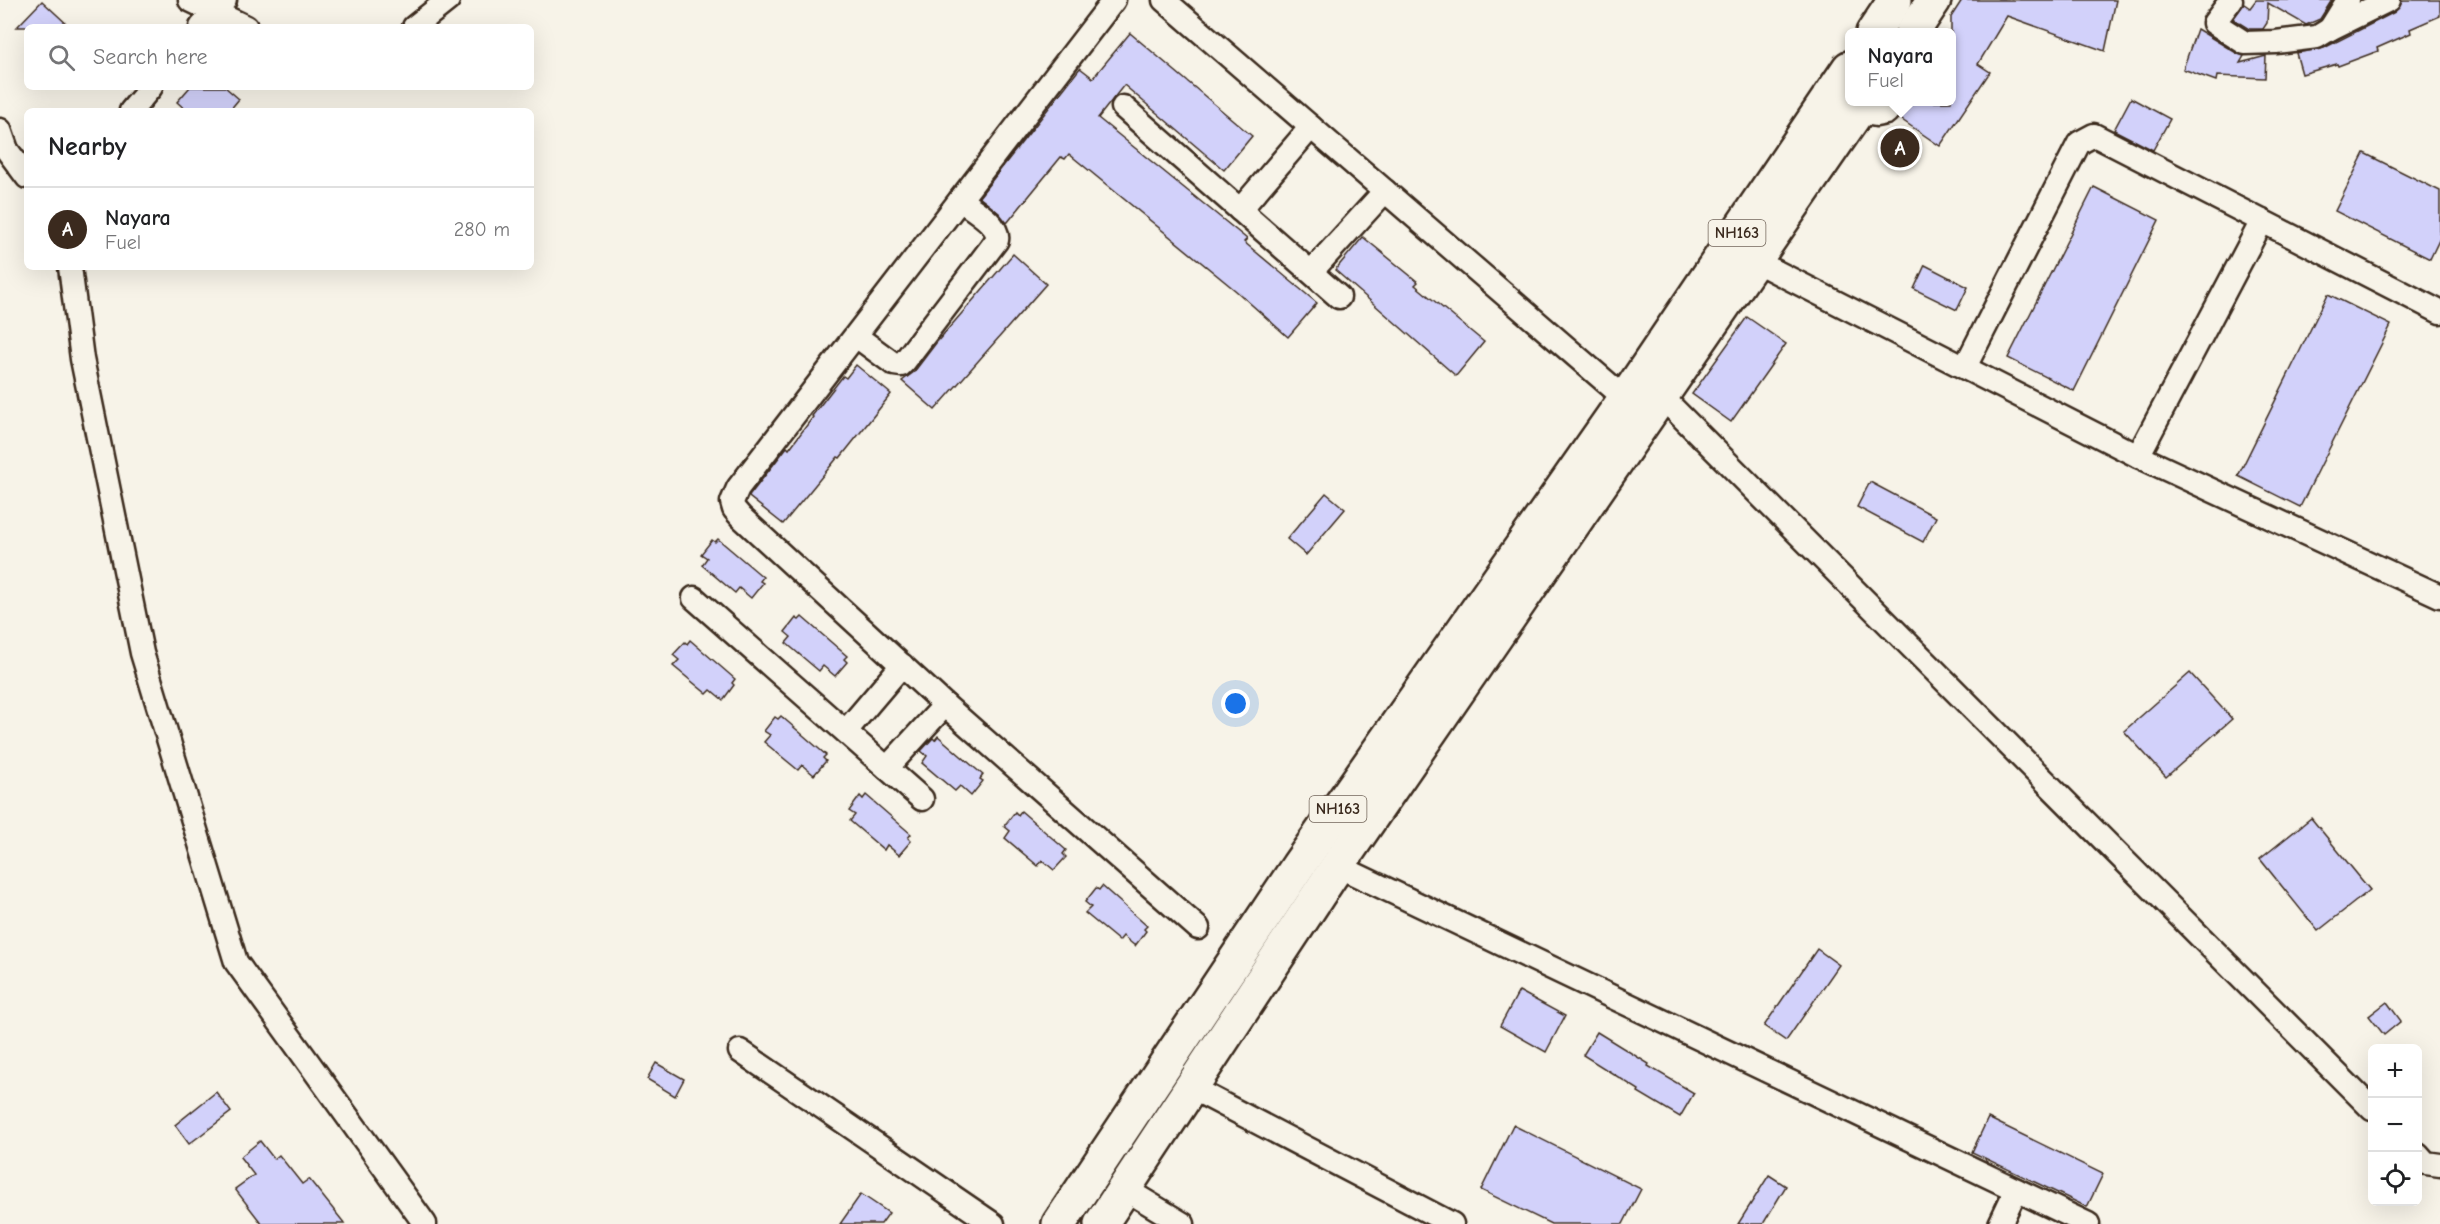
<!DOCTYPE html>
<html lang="en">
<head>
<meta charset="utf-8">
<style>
	body { margin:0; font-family:"Comic Neue",sans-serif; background:#f6f6f6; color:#202124 }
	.controls { position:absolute; right:18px; bottom:18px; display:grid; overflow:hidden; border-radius:9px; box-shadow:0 6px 24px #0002 }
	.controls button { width:54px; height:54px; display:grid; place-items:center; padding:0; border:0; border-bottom:2px solid #e0e0e0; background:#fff; color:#202124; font:30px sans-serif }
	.you { position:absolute; left:1236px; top:704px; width:21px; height:21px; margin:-15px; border:4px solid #fff; border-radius:50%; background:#1a73e8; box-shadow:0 0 0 9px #1a73e833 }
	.badge { display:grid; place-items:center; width:39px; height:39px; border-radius:50%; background:#3b2a1e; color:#fff; font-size:20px; font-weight:700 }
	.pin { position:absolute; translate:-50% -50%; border:3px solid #fff; box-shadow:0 2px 6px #0006 }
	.popup { position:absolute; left:1845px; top:28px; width:111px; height:78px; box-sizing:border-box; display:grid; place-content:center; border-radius:9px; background:#fff; filter:drop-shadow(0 2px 4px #0005); font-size:20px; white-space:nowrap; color:#757577 }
	.popup b { font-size:22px; color:#202124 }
	.popup::after { content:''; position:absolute; left:50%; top:100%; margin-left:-12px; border:12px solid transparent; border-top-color:#fff }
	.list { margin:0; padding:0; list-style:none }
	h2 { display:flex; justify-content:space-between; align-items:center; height:78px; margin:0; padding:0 24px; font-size:26px }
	h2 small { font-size:20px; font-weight:400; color:#757577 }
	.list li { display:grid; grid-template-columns:39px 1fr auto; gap:18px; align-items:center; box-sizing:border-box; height:84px; padding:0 24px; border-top:2px solid #e0e0e0 }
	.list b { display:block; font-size:22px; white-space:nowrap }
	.list p { margin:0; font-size:20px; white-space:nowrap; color:#757577 }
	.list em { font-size:20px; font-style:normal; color:#757577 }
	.icon { flex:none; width:33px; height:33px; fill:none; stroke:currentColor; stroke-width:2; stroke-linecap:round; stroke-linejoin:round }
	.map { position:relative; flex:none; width:2440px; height:1224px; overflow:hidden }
	.search { position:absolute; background:#fff; box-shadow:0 6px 24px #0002; left:24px; top:24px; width:510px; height:66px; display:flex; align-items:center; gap:15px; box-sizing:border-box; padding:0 21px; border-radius:9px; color:#757577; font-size:22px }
	.panel { position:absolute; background:#fff; box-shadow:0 6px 24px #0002; left:24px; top:108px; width:510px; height:162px; border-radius:9px }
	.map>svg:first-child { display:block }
	.building { fill:#d2d1fa; stroke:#3b2a1e; stroke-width:1.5 }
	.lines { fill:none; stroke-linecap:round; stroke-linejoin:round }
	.minor-casing { stroke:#3b2a1e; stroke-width:27 }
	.highway-casing { stroke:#3b2a1e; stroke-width:38 }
	.minor { stroke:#f7f3e8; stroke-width:22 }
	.highway { stroke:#f7f3e8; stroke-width:33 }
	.labels { text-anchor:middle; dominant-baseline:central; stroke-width:6; stroke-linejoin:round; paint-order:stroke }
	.shield { fill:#f7f3e8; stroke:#73665b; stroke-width:1.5 }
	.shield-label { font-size:16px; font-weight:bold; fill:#3b2a1e }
</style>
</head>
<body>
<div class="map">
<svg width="2440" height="1224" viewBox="0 0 2440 1224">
	<rect width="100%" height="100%" fill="#f7f3e8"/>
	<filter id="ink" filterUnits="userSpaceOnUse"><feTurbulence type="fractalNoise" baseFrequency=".0167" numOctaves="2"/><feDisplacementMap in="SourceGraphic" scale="12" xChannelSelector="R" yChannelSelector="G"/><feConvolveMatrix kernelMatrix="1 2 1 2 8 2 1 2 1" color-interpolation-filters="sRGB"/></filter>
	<g filter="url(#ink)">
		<g class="building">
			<path d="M1962,0H2116L2105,51L2007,16L1978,64L1990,72L1940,146L1899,118L1906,111L1909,102H1951V17Z"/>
			<path d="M2256,0H2332L2320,19L2306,25L2268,3L2267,23L2263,29H2249L2233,19L2244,4L2250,8Z"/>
			<path d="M2403,0H2440V16L2410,29L2411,33L2377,48L2378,51L2338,66L2337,64L2302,74L2296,53L2324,48L2395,12Z"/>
			<path d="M42,1L70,27H17Z"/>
			<path d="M2197,29L2238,54L2244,56L2240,63L2266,56L2265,78L2217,76L2216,81L2183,69Z"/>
			<path d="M1130,33L1252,136L1224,170L1124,85L1098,118L1247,239L1244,242L1317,303L1288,337L1235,290L1069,154L1065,159L1061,157L1007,223L999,213L979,197L1080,68L1093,78Z"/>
			<path d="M190,87H225L239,99L229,111H187L177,102Z"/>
			<path d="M2131,98L2170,119L2153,150L2114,130Z"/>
			<path d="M2364,153L2440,191V238L2430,259L2335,211Z"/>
			<path d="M2094,187L2159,220L2074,391L2008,358Z"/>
			<path d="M1363,237L1418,282L1415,285L1484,342L1456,376L1335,270Z"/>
			<path d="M1013,254L1046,284L935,410L902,381L914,372L936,343Z"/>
			<path d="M1925,265L1968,287L1957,310L1914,289Z"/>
			<path d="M2328,294L2391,325L2300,507L2238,476Z"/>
			<path d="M1747,317L1786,344L1731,422L1692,394Z"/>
			<path d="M856,365L891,394L840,458L838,457L783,524L749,497L750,495L787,447L789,449L813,417L812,416L843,376L846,378Z"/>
			<path d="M1870,482L1936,517L1923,542L1857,507Z"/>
			<path d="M1326,493L1345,509L1306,555L1287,539Z"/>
			<path d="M718,539L763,577L760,581L763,583L751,598L739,588L735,593L702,565L707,558L701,554L712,540L715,542Z"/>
			<path d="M802,617L847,656L844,659L847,662L835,676L823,666L819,671L786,643L791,637L785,632L796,618L799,620Z"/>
			<path d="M690,640L735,679L732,683L734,685L723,700L711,690L707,694L673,666L679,660L673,655L685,642L687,644Z"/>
			<path d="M2190,673L2232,719L2166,777L2124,731Z"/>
			<path d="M781,716L826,755L823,758L826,761L814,775L802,765L798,770L764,742L770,735L764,731L775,717L778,719Z"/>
			<path d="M938,736L983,775L980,779L983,781L971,796L960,786L955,791L922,763L927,756L921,751L933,738L935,740Z"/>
			<path d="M866,795L911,834L908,838L911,841L899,855L887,845L884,850L850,821L855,815L849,811L860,796L863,799Z"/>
			<path d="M1021,811L1066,850L1063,854L1066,857L1054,870L1042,860L1038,866L1005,838L1010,831L1004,826L1015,812L1018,815Z"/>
			<path d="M2311,818L2370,890L2318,931L2260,859Z"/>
			<path d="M1102,886L1147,926L1144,929L1146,931L1135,946L1123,936L1119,941L1085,913L1091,907L1085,902L1096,888L1099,890Z"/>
			<path d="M1817,949L1839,965L1786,1041L1764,1026Z"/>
			<path d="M1519,991L1565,1016L1546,1052L1500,1026Z"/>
			<path d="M2387,1002L2401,1021L2384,1035L2369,1016Z"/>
			<path d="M1597,1032L1649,1064L1648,1066L1694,1093L1680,1117L1638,1092L1639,1090L1583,1055Z"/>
			<path d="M656,1063L684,1079L675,1096L647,1079Z"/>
			<path d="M216,1092L231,1112L189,1144L175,1125Z"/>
			<path d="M1988,1118L2103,1174L2087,1207L1972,1152Z"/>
			<path d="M1513,1125L1641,1189L1623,1224H1551L1481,1190Z"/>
			<path d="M260,1141L274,1159L279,1155L302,1184L309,1179L345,1224H262L235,1189L254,1175L240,1157Z"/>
			<path d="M1769,1175L1786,1186L1763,1224H1738Z"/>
			<path d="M861,1194L889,1213L881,1224H840Z"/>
		</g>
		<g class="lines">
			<defs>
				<g id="minor">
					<path d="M190,0L246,27"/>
					<path d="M1114,0L738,488L732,502L734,509L741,517L945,705L1198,928"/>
					<path d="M1164,0L1635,407"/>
					<path d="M2231,0L2214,23L2245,43L2276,42L2317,37L2330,29"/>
					<path d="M2348,0L2330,29L2389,0"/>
					<path d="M201,27L225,0"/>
					<path d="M414,27L448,0"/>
					<path d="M1123,107L1339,297"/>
					<path d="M131,111L151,87"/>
					<path d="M1857,112L1876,115L1886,113L1896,102"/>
					<path d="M0,130L7,150L27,177"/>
					<path d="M1240,210L1311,127"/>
					<path d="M1755,261L2138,456L2440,596"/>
					<path d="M70,267L82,359L142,653L236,962L425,1224"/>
					<path d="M1311,272L1385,191"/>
					<path d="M856,336L894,364L901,365L904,362L997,240C1000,224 972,209 960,200"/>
					<path d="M1965,367L2079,143L2094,135L2440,312"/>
					<path d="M1651,386L2372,1109"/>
					<path d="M2138,456L2262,221"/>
					<path d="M694,598L922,799"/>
					<path d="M846,731L902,665"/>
					<path d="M887,768L945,705"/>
					<path d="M1338,866L2088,1224"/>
					<path d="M740,1051L993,1224"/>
					<path d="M1190,1087L1452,1224"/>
					<path d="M2418,1154L2426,1163L2440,1165"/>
					<path d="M1125,1189L1183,1224"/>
					<path d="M2000,1224L2016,1190"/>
				</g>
				<g id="highway">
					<path d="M1873,33L1895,0"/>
					<path d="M1912,33L1934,0"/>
					<path d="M1059,1224L1298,866L1625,399L1849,68"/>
					<path d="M1101,1224L1330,877L1864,102"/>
				</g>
			</defs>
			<use href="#minor" class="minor-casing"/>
			<use href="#highway" class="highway-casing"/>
			<use href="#minor" class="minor"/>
			<use href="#highway" class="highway"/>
		</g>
	</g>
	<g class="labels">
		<g class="shield">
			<rect x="1708.5" y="220" width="57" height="26" rx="4.5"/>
			<rect x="1309.5" y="796" width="57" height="26" rx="4.5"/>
		</g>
		<g class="shield-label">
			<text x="1737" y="233">NH163</text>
			<text x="1338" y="809">NH163</text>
		</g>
	</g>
</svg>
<div class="controls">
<button>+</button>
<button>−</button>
<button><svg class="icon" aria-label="locate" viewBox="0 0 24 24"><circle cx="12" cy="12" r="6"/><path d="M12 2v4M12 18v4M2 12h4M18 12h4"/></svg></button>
</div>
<div class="you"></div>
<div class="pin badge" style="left:1900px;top:148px">A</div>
<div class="popup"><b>Nayara</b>Fuel</div>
<div class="search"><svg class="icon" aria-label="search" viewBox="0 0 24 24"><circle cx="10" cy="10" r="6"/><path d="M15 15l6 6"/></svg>Search here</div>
<section class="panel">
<h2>Nearby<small></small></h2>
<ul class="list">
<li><span class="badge">A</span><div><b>Nayara</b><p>Fuel</p></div><em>280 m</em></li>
</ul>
</section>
</div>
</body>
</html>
